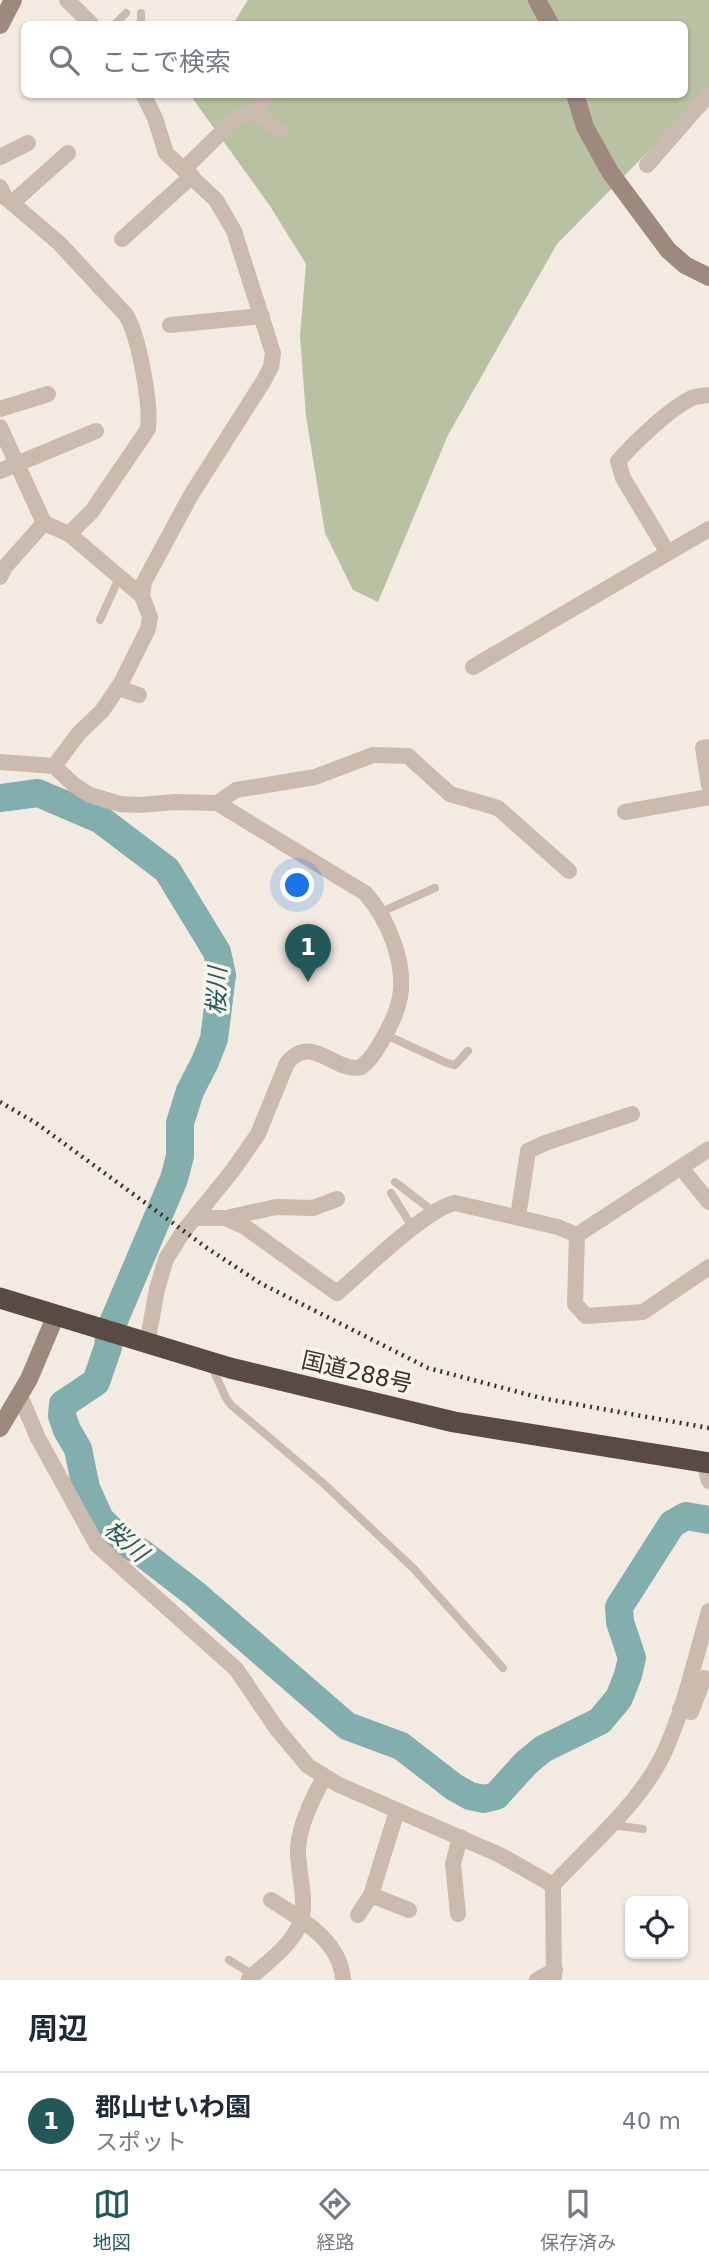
<!DOCTYPE html>
<html lang="ja">
<head>
<meta charset="utf-8">
<style>
	body { margin:0; font-family:"DejaVu Sans","Noto Sans JP",sans-serif; background:#f2f2f3; color:#1f2937 }
	.controls { position:absolute; right:21px; bottom:21px; display:grid; overflow:hidden; border-radius:10px; box-shadow:0 2px 5px #0004 }
	.controls button { width:63px; height:63px; display:grid; place-items:center; padding:0; border:0; border-bottom:2px solid #e0e1e3; background:#fff; color:#1f2937; font:35px sans-serif }
	.you { position:absolute; left:298px; top:886px; width:24px; height:24px; margin:-18px; border:5px solid #fff; border-radius:50%; background:#1a73e8; box-shadow:0 0 0 10px #1a73e833 }
	.badge { display:grid; place-items:center; width:46px; height:46px; border-radius:50%; background:#235859; color:#fff; font-size:23px; font-weight:700 }
	.pin { position:absolute; translate:-50% -58px; filter:drop-shadow(0 2px 4px #0008) }
	.pin::after { content:''; position:absolute; top:37px; width:24px; height:21px; background:inherit; clip-path:polygon(0 0,100% 0,50% 100%) }
	.list { margin:0; padding:0; list-style:none }
	h2 { display:flex; justify-content:space-between; align-items:center; height:91px; margin:0; padding:0 28px; font-size:30px }
	h2 small { font-size:23px; font-weight:400; color:#747a83 }
	.list li { display:grid; grid-template-columns:46px 1fr auto; gap:21px; align-items:center; box-sizing:border-box; height:98px; padding:0 28px; border-top:2px solid #e0e1e3 }
	.list b { display:block; font-size:26px; white-space:nowrap }
	.list p { margin:0; font-size:23px; white-space:nowrap; color:#747a83 }
	.list em { font-size:23px; font-style:normal; color:#747a83 }
	.icon { flex:none; width:38px; height:38px; fill:none; stroke:currentColor; stroke-width:2; stroke-linecap:round; stroke-linejoin:round }
	.map { position:relative; flex:none; width:709px; height:1980px; overflow:hidden }
	.search { position:absolute; background:#fff; box-shadow:0 2px 5px #0004; left:21px; right:21px; top:21px; height:77px; display:flex; align-items:center; gap:18px; box-sizing:border-box; padding:0 24px; border-radius:10px; color:#747a83; font-size:26px }
	.sheet { height:189px; background:#fff }
	nav { display:flex; justify-content:space-around; align-items:center; box-sizing:border-box; height:98px; border-top:2px solid #e0e1e3; background:#fff; font-size:19px; color:#747a83 }
	nav a { display:grid; justify-items:center; gap:4px }
	nav .on { color:#235859 }
	.map>svg:first-child { display:block }
	.green { fill:#b8c1a2 }
	.lines { fill:none; stroke-linecap:round; stroke-linejoin:round }
	.river { stroke:#82aeae; stroke-width:28 }
	.lane { stroke:#cbbaae; stroke-width:8 }
	.street { stroke:#cbbaae; stroke-width:16 }
	.secondary { stroke:#9e897f; stroke-width:18 }
	.highway { stroke:#5a4a44; stroke-width:21 }
	.rail { stroke:#3a302c; stroke-width:4.5; stroke-dasharray:2 5; stroke-linecap:butt }
	.labels { text-anchor:middle; dominant-baseline:central; stroke-width:7; stroke-linejoin:round; paint-order:stroke }
	.street-label { font-size:23px; fill:#3a302c; stroke:#faf4ef }
	.water-label { font-size:24px; font-style:italic; fill:#235859; stroke:#faf4ef }
</style>
</head>
<body>
<div class="map">
<svg width="709" height="1980" viewBox="0 0 709 1980">
	<rect width="100%" height="100%" fill="#f3eae2"/>
	<path class="green" d="M248,0H709V90L557,244L448,435L378,602L353,590L325,533L306,416L300,336L306,264L270,206L193,99L195,94H684V24H233Z"/>
	<g class="lines">
		<path class="river" d="M0,798L38,793L101,820L167,870L217,952L222,975L214,1039L205,1062L190,1091L180,1123V1156L174,1179L110,1330L108,1347L96,1382L63,1404L62,1416L67,1430L78,1449L86,1488L100,1519L122,1541L142,1553L195,1594L347,1726L401,1746L454,1787L470,1796L484,1799L496,1796L526,1763L543,1749L600,1721L619,1698L628,1675L632,1658L620,1622L619,1607L672,1524L686,1516L709,1520"/>
		<g class="lane">
			<path d="M141,13V24"/>
			<path d="M115,24L126,13"/>
			<path d="M100,620L119,578"/>
			<path d="M381,912L435,888"/>
			<path d="M386,1035L447,1063L455,1065L468,1051"/>
			<path d="M395,1182L434,1212"/>
			<path d="M391,1193L413,1228"/>
			<path d="M211,1365L226,1398L231,1405L323,1483L413,1568L503,1668"/>
			<path d="M612,1825L643,1829"/>
			<path d="M229,1960L253,1975"/>
		</g>
		<g class="street">
			<path d="M67,0L91,24"/>
			<path d="M254,111L280,131"/>
			<path d="M0,157L28,143"/>
			<path d="M647,165L709,94"/>
			<path d="M184,169L234,120L254,111L269,94"/>
			<path d="M0,187L5,197L59,243L126,315C139,336 151,404 148,429L92,511L69,534"/>
			<path d="M12,203L68,153"/>
			<path d="M122,239L192,176"/>
			<path d="M170,325L262,316"/>
			<path d="M0,409L48,394"/>
			<path d="M0,427L44,523L69,534L142,596"/>
			<path d="M0,471L96,431"/>
			<path d="M668,553L623,478L618,461C635,442 669,409 692,398C697,396 704,396 709,395"/>
			<path d="M0,577L5,567L44,523"/>
			<path d="M473,667L709,529"/>
			<path d="M118,688L139,695"/>
			<path d="M709,747L703,748L709,785"/>
			<path d="M0,762L54,766L74,785L90,795L120,804L140,805L175,802L217,803L236,790L315,777L373,755L408,756L450,794L498,808L569,871"/>
			<path d="M54,766L79,733L102,711L121,683L148,629L150,617L142,596L144,582L191,495L263,382L271,367L273,353L234,231L216,200L166,153L155,118L143,94"/>
			<path d="M625,812L709,797"/>
			<path d="M682,1169L709,1202"/>
			<path d="M518,1217L528,1151L545,1143L632,1114"/>
			<path d="M195,1218H226L245,1227L337,1293C362,1272 427,1208 455,1203L558,1227L577,1235L709,1149"/>
			<path d="M226,1218L276,1207L313,1208L337,1199"/>
			<path d="M577,1235L575,1304L586,1316L643,1312L709,1267"/>
			<path d="M147,1344L157,1289L166,1259L183,1232L233,1170L258,1134L287,1063C312,1032 335,1074 361,1067C370,1061 376,1051 381,1042C389,1029 397,1013 400,997C406,963 388,918 365,893L217,803"/>
			<path d="M20,1396L38,1438L97,1545L236,1669L277,1729L308,1766L339,1785L500,1855L553,1885"/>
			<path d="M704,1463L709,1481"/>
			<path d="M680,1709L691,1712L704,1678L709,1680"/>
			<path d="M371,1895L409,1910"/>
			<path d="M271,1900C300,1918 341,1941 343,1980"/>
			<path d="M458,1914L453,1864L460,1837"/>
			<path d="M358,1915L371,1895L397,1811"/>
			<path d="M249,1979C265,1964 288,1948 298,1928C310,1904 297,1874 298,1848C300,1823 313,1798 324,1777"/>
			<path d="M537,1980L555,1970"/>
			<path d="M554,1980L553,1885C590,1845 635,1808 661,1759C683,1715 695,1658 709,1611"/>
		</g>
		<g class="secondary">
			<path d="M537,0L550,24"/>
			<path d="M0,25L13,0"/>
			<path d="M575,94L585,127L610,172L668,250L685,265L709,277"/>
			<path d="M0,1428L29,1379L56,1315"/>
		</g>
		<path class="highway" d="M0,1298L230,1368L454,1422L709,1463"/>
		<path class="rail" d="M0,1102L36,1123L207,1248L260,1283L428,1368L541,1398L709,1428"/>
	</g>
	<g class="labels">
		<g class="street-label">
			<text transform="translate(357 1372) rotate(13)">国道288号</text>
		</g>
		<g class="water-label">
			<text transform="translate(217 991) rotate(-88)">桜川</text>
			<text transform="translate(126 1541) rotate(41)">桜川</text>
		</g>
	</g>
</svg>
<div class="controls">
<button><svg class="icon" aria-label="locate" viewBox="0 0 24 24"><circle cx="12" cy="12" r="6"/><path d="M12 2v4M12 18v4M2 12h4M18 12h4"/></svg></button>
</div>
<div class="you"></div>
<div class="pin badge" style="left:308px;top:982px">1</div>
<div class="search"><svg class="icon" aria-label="search" viewBox="0 0 24 24"><circle cx="10" cy="10" r="6"/><path d="M15 15l6 6"/></svg>ここで検索</div>
</div>
<section class="sheet">
<h2>周辺<small></small></h2>
<ul class="list">
<li><span class="badge">1</span><div><b>郡山せいわ園</b><p>スポット</p></div><em>40 m</em></li>
</ul>
</section>
<nav>
<a class="on"><svg class="icon" aria-label="map" viewBox="0 0 24 24"><path d="M3 6l6-2 6 2 6-2v14l-6 2-6-2-6 2zM9 4v14M15 6v14"/></svg>地図</a>
<a><svg class="icon" aria-label="directions" viewBox="0 0 24 24"><path d="M12 3l9 9-9 9-9-9zM9 14v-3h6M13 9l2 2-2 2"/></svg>経路</a>
<a><svg class="icon" aria-label="saved" viewBox="0 0 24 24"><path d="M7 4h10v16l-5-4-5 4z"/></svg>保存済み</a>
</nav>
</body>
</html>
